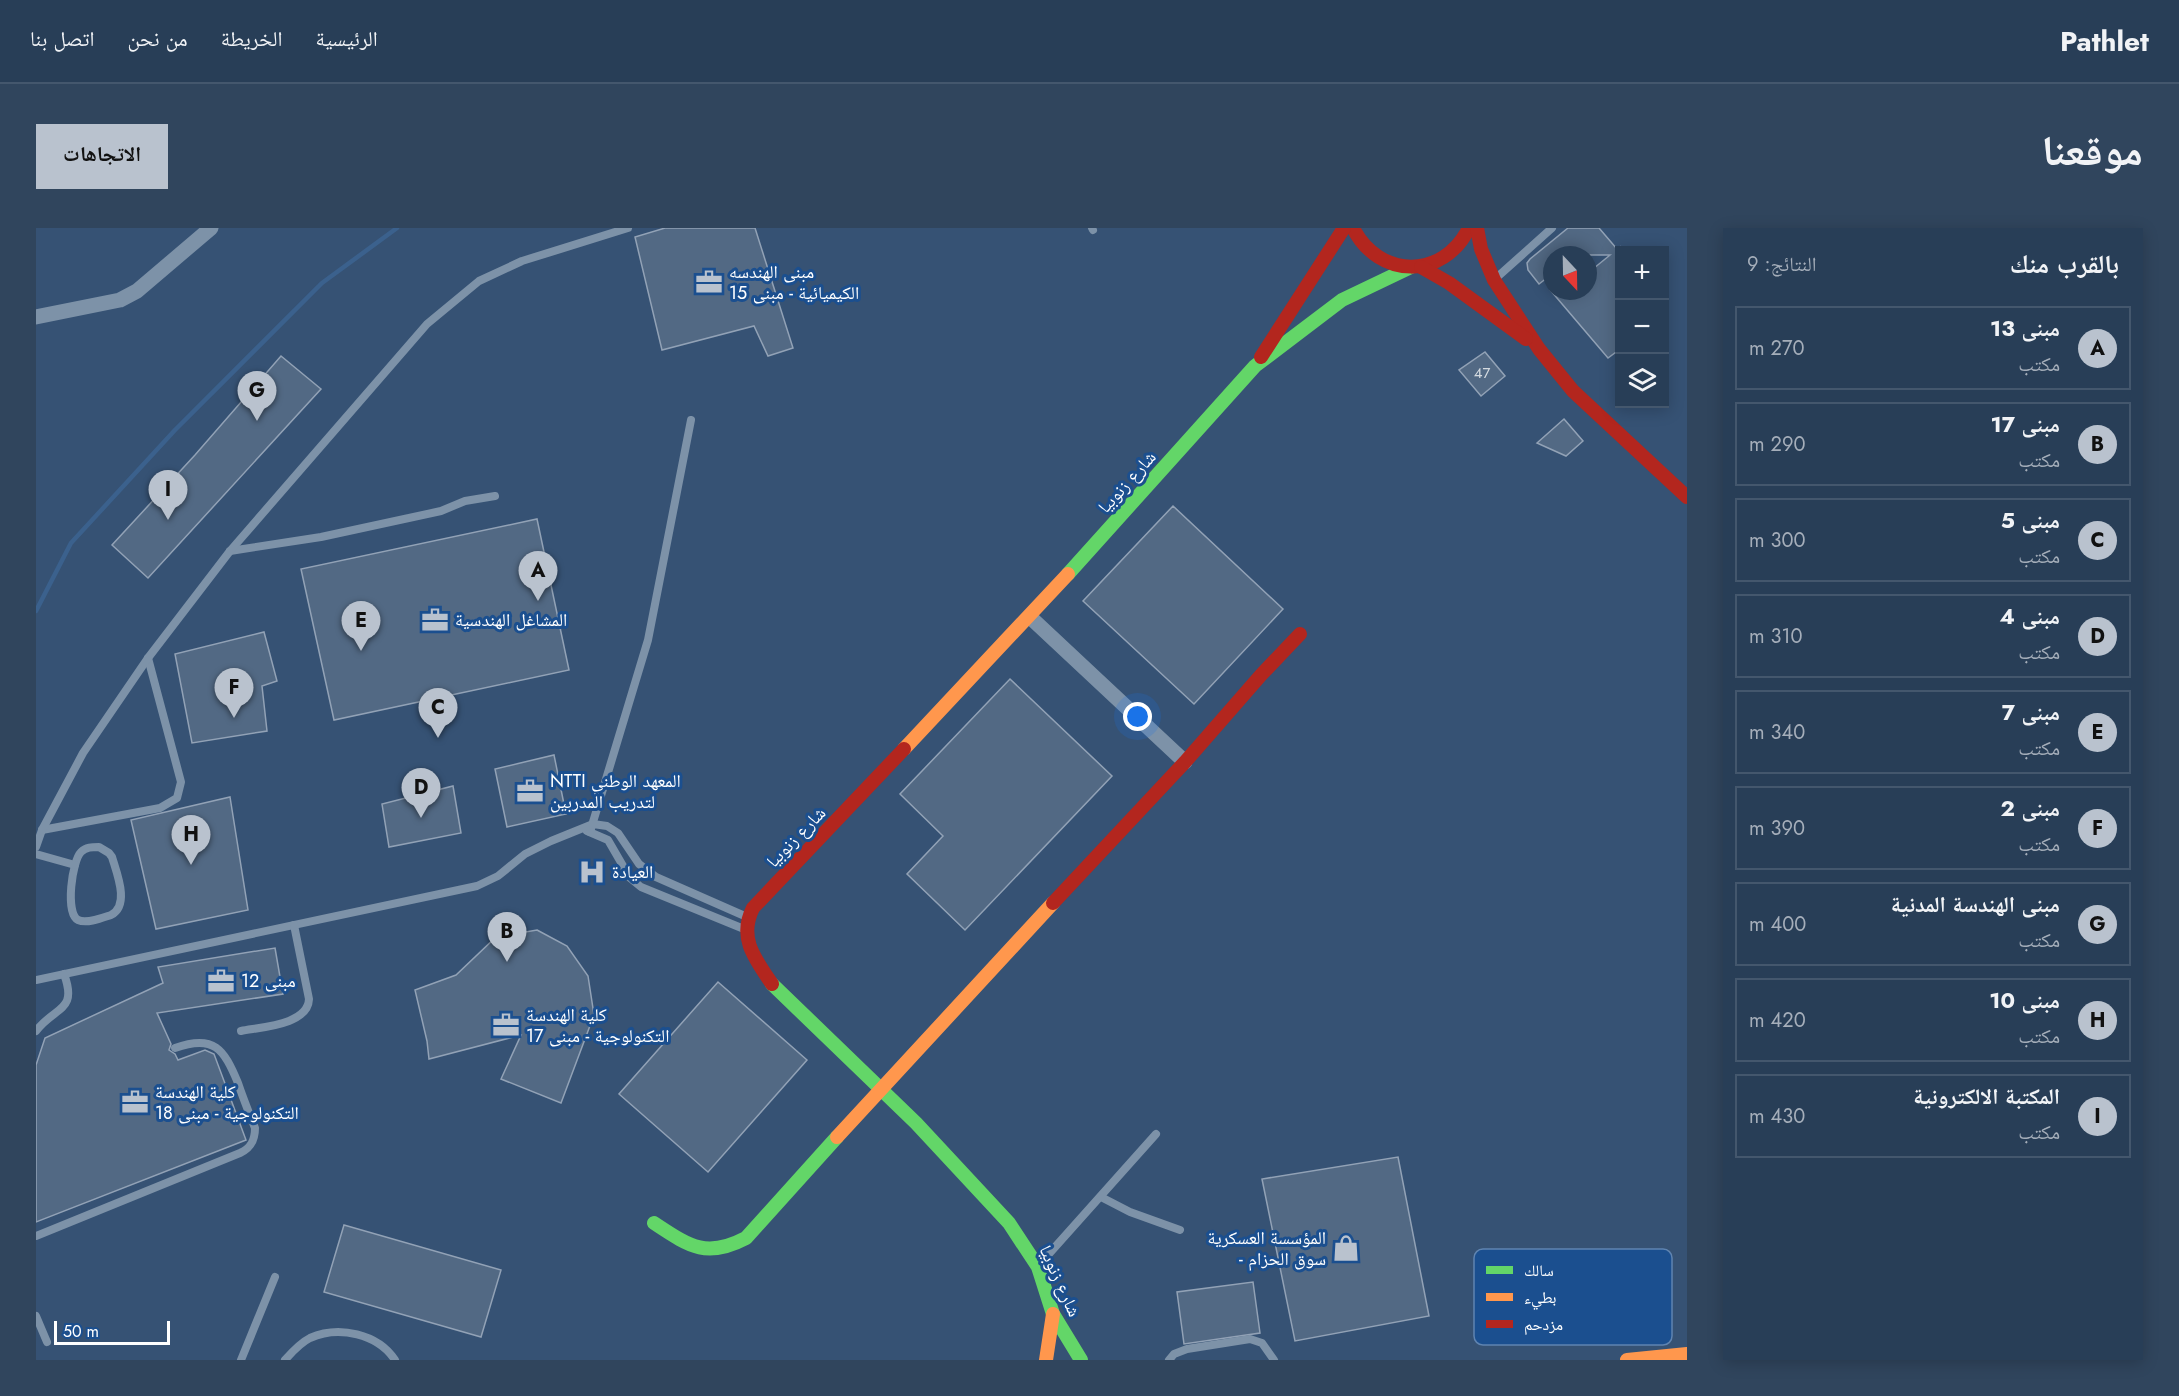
<!DOCTYPE html>
<html lang="ar">
<head>
<meta charset="utf-8">
<style>
	body { margin:0; font-family:Jost,"Noto Naskh Arabic",sans-serif; background:#30455d; color:#f1f3f6; direction:rtl }
	.controls { position:absolute; right:18px; top:18px; display:grid; overflow:hidden; border-radius:0px; box-shadow:0 3px 15px #0003 }
	.controls button { width:54px; height:54px; display:grid; place-items:center; padding:0; border:0; border-bottom:2px solid #44576d; background:#283e57; color:#f1f3f6; font:30px sans-serif }
	.compass { position:absolute; left:1507px; top:18px; width:54px; height:54px; border-radius:50%; background:#283e57; box-shadow:0 3px 15px #0003; rotate:158deg }
	.scale { position:absolute; left:18px; bottom:15px; width:116px; box-sizing:border-box; padding-left:6px; border:3px solid #fff; border-top:0; font-size:16px; line-height:21px; white-space:nowrap; color:#fff; -webkit-text-stroke:4px #1b4f8f; paint-order:stroke }
	.you { position:absolute; left:1102px; top:489px; width:21px; height:21px; margin:-15px; border:4px solid #fff; border-radius:50%; background:#1a73e8; box-shadow:0 0 0 9px #1a73e833 }
	.badge { display:grid; place-items:center; width:39px; height:39px; border-radius:50%; background:#b9c2ce; color:#111; font-size:20px; font-weight:700 }
	.pin { position:absolute; translate:-50% -50px; filter:drop-shadow(0 2px 3px #0008) }
	.pin::after { content:''; position:absolute; top:32px; width:21px; height:18px; background:inherit; clip-path:polygon(0 0,100% 0,50% 100%) }
	.list { margin:0; padding:0; list-style:none }
	h2 { display:flex; justify-content:space-between; align-items:center; height:78px; margin:0; padding:0 24px; font-size:26px }
	h2 small { font-size:20px; font-weight:400; color:#a5aeba }
	.list li { display:grid; grid-template-columns:39px 1fr auto; gap:18px; align-items:center; box-sizing:border-box; height:84px; margin:0 12px 12px; padding:0 12px; border:2px solid #44576d; border-radius:0px }
	.list b { display:block; font-size:22px; white-space:nowrap }
	.list p { margin:0; font-size:20px; white-space:nowrap; color:#a5aeba }
	.list em { font-size:20px; font-style:normal; color:#a5aeba }
	.icon { flex:none; width:33px; height:33px; fill:none; stroke:currentColor; stroke-width:2; stroke-linecap:round; stroke-linejoin:round }
	.map { position:relative; flex:none; width:1651px; height:1132px; overflow:hidden; direction:ltr; border-radius:0px }
	header { display:flex; align-items:center; gap:36px; box-sizing:border-box; height:84px; padding:0 30px; background:#283e57; border-bottom:2px solid #44576d }
	header strong { font-size:28px }
	nav { display:flex; gap:33px; margin-inline-start:auto; font-size:21px }
	.intro { display:flex; align-items:center; justify-content:space-between; box-sizing:border-box; height:144px; padding:0 36px }
	h1 { margin:0; font-size:42px }
	.button { padding:15px 27px; border-radius:0px; background:#b9c2ce; color:#111; font-size:21px; font-weight:700 }
	main { display:flex; gap:36px; padding:0 36px }
	aside { flex:1; background:#283e57; border-radius:0px; box-shadow:0 3px 15px #0003 }
	.map>svg:first-child { display:block }
	.lines { fill:none; stroke-linecap:round; stroke-linejoin:round }
	.stream { stroke:#3b618d; stroke-width:4.5 }
	.building { fill:#526984; stroke:#92a2b6; stroke-width:1.5 }
	.lane { stroke:#7d92a8; stroke-width:8 }
	.street { stroke:#7d92a8; stroke-width:15 }
	.fast { stroke:#63d668; stroke-width:14 }
	.slow { stroke:#ff974d; stroke-width:14 }
	.jam { stroke:#b3261e; stroke-width:14 }
	.labels { text-anchor:middle; dominant-baseline:central; stroke-width:6; stroke-linejoin:round; paint-order:stroke }
	.number-label { font-size:15px; fill:#d4dae0 }
	.poi-label { font-size:18px; fill:#fff; stroke:#1b4f8f; text-anchor:start }
	.street-label { font-size:18px; fill:#fff; stroke:#1b4f8f }
	.key { fill:#1b4f8f; stroke:#5f84b1; stroke-width:1.5 }
	.key-label { font-size:16px; fill:#fff }
</style>
</head>
<body>
<header>
<strong>Pathlet</strong>
<nav><a>الرئيسية</a><a>الخريطة</a><a>من نحن</a><a>اتصل بنا</a></nav>
</header>
<div class="intro"><h1>موقعنا</h1><a class="button">الاتجاهات</a></div>
<main>
<aside>
<h2>بالقرب منك<small>النتائج: 9</small></h2>
<ul class="list">
<li><span class="badge">A</span><div><b>مبنى 13</b><p>مكتب</p></div><em>270 m</em></li>
<li><span class="badge">B</span><div><b>مبنى 17</b><p>مكتب</p></div><em>290 m</em></li>
<li><span class="badge">C</span><div><b>مبنى 5</b><p>مكتب</p></div><em>300 m</em></li>
<li><span class="badge">D</span><div><b>مبنى 4</b><p>مكتب</p></div><em>310 m</em></li>
<li><span class="badge">E</span><div><b>مبنى 7</b><p>مكتب</p></div><em>340 m</em></li>
<li><span class="badge">F</span><div><b>مبنى 2</b><p>مكتب</p></div><em>390 m</em></li>
<li><span class="badge">G</span><div><b>مبنى الهندسة المدنية</b><p>مكتب</p></div><em>400 m</em></li>
<li><span class="badge">H</span><div><b>مبنى 10</b><p>مكتب</p></div><em>420 m</em></li>
<li><span class="badge">I</span><div><b>المكتبة الالكترونية</b><p>مكتب</p></div><em>430 m</em></li>
</ul>
</aside>
<div class="map">
<svg width="1651" height="1132" viewBox="0 0 1651 1132">
	<rect width="100%" height="100%" fill="#365274"/>
	<g class="lines">
		<path class="stream" d="M0,383L35,315L139,202L286,55L361,0"/>
	</g>
	<g class="building">
		<path d="M629,0H719L757,120L732,128L718,98L626,122L599,9Z"/>
		<path d="M1532,0H1563L1581,21L1584,19V121L1572,130L1515,63H1552V45L1574,27H1516V46L1503,56L1492,42L1491,35L1494,31Z"/>
		<path d="M1449,124L1469,148L1445,168L1423,142Z"/>
		<path d="M245,128L285,161L112,350L76,317L159,227Z"/>
		<path d="M1528,191L1547,213L1530,228L1501,215Z"/>
		<path d="M1137,278L1247,381L1158,476L1047,373Z"/>
		<path d="M501,291L533,442L298,492L265,341Z"/>
		<path d="M228,404L241,453L226,458L231,503L156,515L139,426Z"/>
		<path d="M974,451L1076,548L929,702L871,646L907,608L864,566Z"/>
		<path d="M518,527L530,586L471,599L459,541Z"/>
		<path d="M417,558L425,605L353,619L346,576Z"/>
		<path d="M194,569L212,682L120,701L95,592Z"/>
		<path d="M501,702L531,718L552,748L558,787L525,875L465,851L485,807L393,831L391,813L379,762L420,747L460,709Z"/>
		<path d="M239,720L247,766L121,785L135,816L133,822L139,826L142,832L169,822L178,826L210,912L0,994V837L9,810L127,755L122,739Z"/>
		<path d="M682,754L771,832L672,944L583,866Z"/>
		<path d="M1362,929L1393,1088L1259,1113L1226,951Z"/>
		<path d="M308,997L465,1042L445,1109L288,1064Z"/>
		<path d="M1217,1054L1224,1105L1148,1116L1141,1064Z"/>
	</g>
	<g class="lines">
		<g class="lane">
			<path d="M1056,0L1057,2"/>
			<path d="M1459,51L1516,0"/>
			<path d="M194,323L285,309L405,283L429,273L459,268"/>
			<path d="M6,602L124,580L141,570L145,554L112,430"/>
			<path d="M551,603L572,612L594,650L605,659L708,701"/>
			<path d="M554,604L612,412L655,192"/>
			<path d="M0,619L6,602L47,525L112,430L194,323L391,96L443,53L486,33L592,0"/>
			<path d="M63,619L73,625L76,629C81,646 94,677 75,687C66,690 51,696 42,692C29,685 36,633 45,624C50,619 56,619 63,619Z"/>
			<path d="M0,626L39,637"/>
			<path d="M0,752L441,658L462,648L489,626L515,613L557,596L571,598L582,605L603,636L620,649L711,689"/>
			<path d="M0,803C19,778 42,784 28,746"/>
			<path d="M205,803C225,799 272,797 273,771L258,697"/>
			<path d="M1065,969L1094,984L1144,1002"/>
			<path d="M0,1008L204,925C215,920 219,912 219,900C213,885 207,870 202,855C188,821 178,806 139,820"/>
			<path d="M1003,1037L1120,906"/>
			<path d="M0,1088L11,1114"/>
			<path d="M205,1132L239,1049"/>
			<path d="M249,1132C256,1124 264,1115 274,1110C303,1097 342,1106 359,1132"/>
			<path d="M1133,1132L1138,1126L1151,1121L1214,1111L1226,1115L1238,1132"/>
		</g>
		<g class="street">
			<path d="M0,89L84,72L101,63L175,0"/>
			<path d="M994,389L1149,534"/>
		</g>
		<g class="fast">
			<path d="M1032,346L1219,138L1306,72L1375,39"/>
			<path d="M736,756L880,895L973,995L1002,1039L1017,1086L1045,1132"/>
			<path d="M618,995C653,1018 670,1031 710,1010L801,909"/>
		</g>
		<g class="slow">
			<path d="M868,521L1032,346"/>
			<path d="M801,909L1017,675"/>
			<path d="M1010,1132L1017,1086"/>
			<path d="M1591,1132L1651,1126"/>
		</g>
		<g class="jam">
			<path d="M1317,0C1343,51 1407,52 1433,0"/>
			<path d="M1441,0L1445,21L1458,52L1503,121L1537,163L1651,269"/>
			<path d="M1385,39L1413,55L1490,111"/>
			<path d="M1225,129L1308,0"/>
			<path d="M1017,675L1149,534L1225,447L1264,406"/>
			<path d="M736,756C719,731 702,710 717,680L868,521"/>
		</g>
	</g>
	<defs>
		<symbol id="office-bare" viewBox="-9 -9 18 18"><path d="M-6-3h4V-5.5h4V-3h4V5H-6ZM-1-4.5V-3h2v-1.5ZM-6 0V1H6V0Z" fill="#b9c2ce" stroke="#1b4f8f" stroke-width="2.5" paint-order="stroke"/></symbol>
		<symbol id="hospital-bare" viewBox="-9 -9 18 18"><path d="M-5-5h3v3.5h4V-5h3V5h-3V1.5h-4V5h-3Z" fill="#b9c2ce" stroke="#1b4f8f" stroke-width="2.5" paint-order="stroke"/></symbol>
		<symbol id="shop-bare" viewBox="-9 -9 18 18"><path d="M-5-2.5h2.3a2.7 3.5 0 0 1 5.4 0H5L5.5 6h-11ZM-1.5-2.5h3a1.5 2.3 0 0 0-3 0Z" fill="#b9c2ce" stroke="#1b4f8f" stroke-width="2.5" paint-order="stroke"/></symbol>
	</defs>
	<g fill-rule="evenodd">
		<use href="#office-bare" x="654" y="35" width="38" height="38"/>
		<use href="#office-bare" x="380" y="373" width="38" height="38"/>
		<use href="#office-bare" x="475" y="544" width="38" height="38"/>
		<use href="#hospital-bare" x="537" y="625" width="38" height="38"/>
		<use href="#office-bare" x="166" y="734" width="38" height="38"/>
		<use href="#office-bare" x="451" y="778" width="38" height="38"/>
		<use href="#office-bare" x="80" y="855" width="38" height="38"/>
		<use href="#shop-bare" x="1291" y="1001" width="38" height="38"/>
	</g>
	<g class="labels">
		<g class="number-label">
			<text x="1446" y="145">47</text>
		</g>
		<g class="poi-label">
			<text x="693" y="44">مبنى الهندسه<tspan x="693" dy="21">الكيميائية - مبنى 15</tspan></text>
			<text x="419" y="392">المشاغل الهندسية</text>
			<text x="514" y="553">NTTI المعهد الوطني<tspan x="514" dy="21">لتدريب المدربين</tspan></text>
			<text x="576" y="644">العيادة</text>
			<text x="205" y="753">مبنى 12</text>
			<text x="490" y="787">كلية الهندسة<tspan x="490" dy="21">التكنولوجية - مبنى 17</tspan></text>
			<text x="119" y="864">كلية الهندسة<tspan x="119" dy="21">التكنولوجية - مبنى 18</tspan></text>
			<text x="1290" y="1010" text-anchor="end">المؤسسة العسكرية<tspan x="1290" dy="21">- سوق الحزام</tspan></text>
		</g>
		<g class="street-label">
			<text transform="translate(1091 254) rotate(-48)">شارع زنوبيا</text>
			<text transform="translate(760 609) rotate(-46)">شارع زنوبيا</text>
			<text transform="translate(1024 1053) rotate(66)">شارع زنوبيا</text>
		</g>
	</g>
	<rect x="1438" y="1021" width="198" height="96" rx="9" class="key"/>
	<rect x="1450" y="1038" width="27" height="8" fill="#63d668"/>
	<rect x="1450" y="1065" width="27" height="8" fill="#ff974d"/>
	<rect x="1450" y="1092" width="27" height="8" fill="#b3261e"/>
	<g class="key-label">
		<text x="1488" y="1048">سالك</text>
		<text x="1488" y="1075">بطيء</text>
		<text x="1488" y="1102">مزدحم</text>
	</g>
</svg>
<div class="controls">
<button>+</button>
<button>−</button>
<button><svg class="icon" aria-label="layers" viewBox="0 0 24 24"><path d="M12 4l9 5-9 5-9-5zM3 14l9 5 9-5"/></svg></button>
</div>
<svg class="compass" viewBox="-18 -18 36 36"><path d="M0-13l5 13h-10z" fill="#e53935"/><path d="M0 13l5-13h-10z" fill="#a5aeba"/></svg>
<div class="scale">50 m</div>
<div class="you"></div>
<div class="pin badge" style="left:502px;top:373px">A</div>
<div class="pin badge" style="left:471px;top:734px">B</div>
<div class="pin badge" style="left:402px;top:510px">C</div>
<div class="pin badge" style="left:385px;top:590px">D</div>
<div class="pin badge" style="left:325px;top:423px">E</div>
<div class="pin badge" style="left:198px;top:490px">F</div>
<div class="pin badge" style="left:221px;top:193px">G</div>
<div class="pin badge" style="left:155px;top:637px">H</div>
<div class="pin badge" style="left:132px;top:292px">I</div>
</div>
</main>
</body>
</html>
